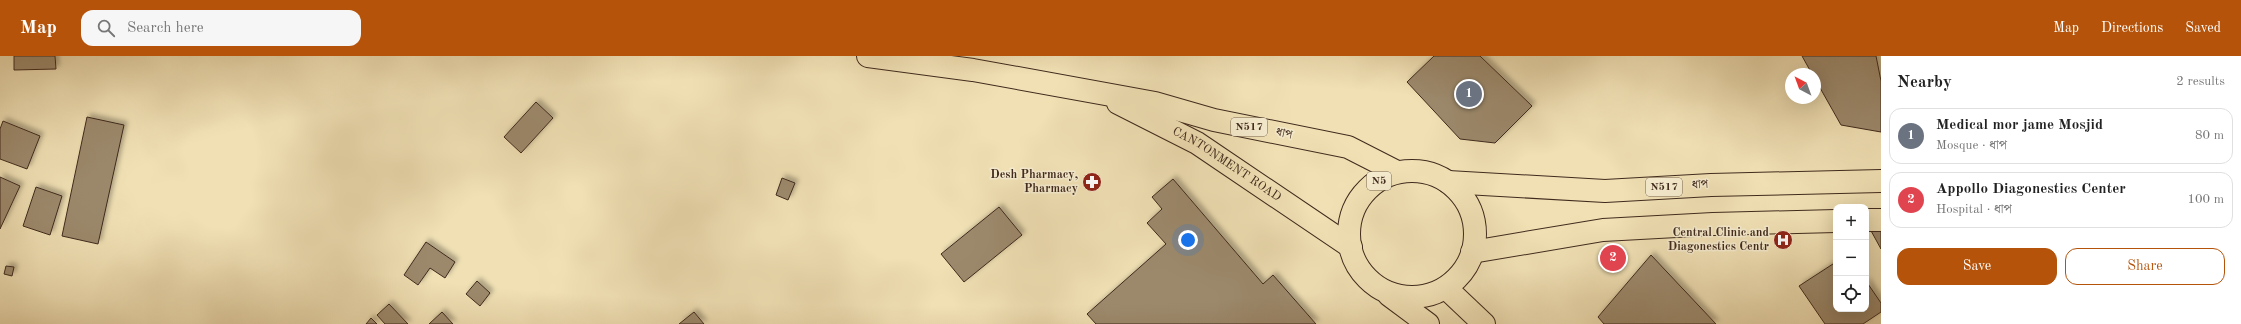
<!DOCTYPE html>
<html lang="en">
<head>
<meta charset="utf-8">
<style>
	body { margin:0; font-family:"Old Standard TT","Noto Serif Bengali",serif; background:#f6f6f6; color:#222 }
	.controls { position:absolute; right:12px; bottom:12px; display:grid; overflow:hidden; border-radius:8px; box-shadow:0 4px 16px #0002 }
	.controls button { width:36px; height:36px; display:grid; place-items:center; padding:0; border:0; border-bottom:1px solid #e0e0e0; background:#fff; color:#222; font:20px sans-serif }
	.compass { position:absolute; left:1785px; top:12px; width:36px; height:36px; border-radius:50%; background:#fff; box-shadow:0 4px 16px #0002; rotate:319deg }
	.you { position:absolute; left:1188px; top:184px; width:14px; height:14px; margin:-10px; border:3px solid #fff; border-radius:50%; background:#1a73e8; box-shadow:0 0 0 6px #1a73e833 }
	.badge { display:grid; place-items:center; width:26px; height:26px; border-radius:50%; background:#b45309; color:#fff; font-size:13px; font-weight:700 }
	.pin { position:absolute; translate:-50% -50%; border:2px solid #fff; box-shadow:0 1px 4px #0006 }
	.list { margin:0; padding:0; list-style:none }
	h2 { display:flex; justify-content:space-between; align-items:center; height:52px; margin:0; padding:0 16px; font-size:17px }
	h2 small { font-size:13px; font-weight:400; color:#767676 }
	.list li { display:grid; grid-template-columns:26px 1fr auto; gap:12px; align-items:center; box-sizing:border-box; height:56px; margin:0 8px 8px; padding:0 8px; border:1px solid #e0e0e0; border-radius:12px }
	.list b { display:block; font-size:15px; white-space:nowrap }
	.list p { margin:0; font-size:13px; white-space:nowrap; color:#767676 }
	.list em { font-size:13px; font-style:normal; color:#767676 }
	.actions { display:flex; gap:8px; padding:12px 16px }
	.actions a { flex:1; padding:9px 0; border:1px solid #b45309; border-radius:12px; text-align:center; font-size:14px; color:#b45309 }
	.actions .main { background:#b45309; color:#fff }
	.icon { flex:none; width:22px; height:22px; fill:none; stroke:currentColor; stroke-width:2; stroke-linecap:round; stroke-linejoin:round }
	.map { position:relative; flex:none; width:1881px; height:268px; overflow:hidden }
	header { display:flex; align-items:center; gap:24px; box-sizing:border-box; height:56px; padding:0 20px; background:#b45309; color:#fff }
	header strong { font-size:19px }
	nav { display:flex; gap:22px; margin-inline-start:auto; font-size:14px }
	.search { width:280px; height:36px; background:#f6f6f6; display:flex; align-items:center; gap:10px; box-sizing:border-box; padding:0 14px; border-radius:12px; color:#767676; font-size:15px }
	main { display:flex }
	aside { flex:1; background:#fff }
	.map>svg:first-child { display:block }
	.building { fill:#9c896c; stroke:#402a1d; filter:url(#shadow) }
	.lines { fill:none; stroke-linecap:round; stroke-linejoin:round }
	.highway-casing { stroke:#402a1d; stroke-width:24 }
	.highway { stroke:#f0e0b4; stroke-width:22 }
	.labels { text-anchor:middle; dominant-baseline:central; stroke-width:3; stroke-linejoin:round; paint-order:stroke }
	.shield { fill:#f5ebce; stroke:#766452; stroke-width:1 }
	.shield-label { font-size:11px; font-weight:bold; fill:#402a1d }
	.street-label { font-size:12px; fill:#402a1d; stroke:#f5ebce }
	.poi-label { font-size:12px; font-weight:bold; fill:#402a1d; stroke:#f5ebce; text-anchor:end }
</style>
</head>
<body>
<header>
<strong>Map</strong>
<div class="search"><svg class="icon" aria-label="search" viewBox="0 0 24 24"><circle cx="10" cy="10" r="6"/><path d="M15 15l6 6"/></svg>Search here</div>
<nav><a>Map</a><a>Directions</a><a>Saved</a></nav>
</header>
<main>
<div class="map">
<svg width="1881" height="268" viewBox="0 0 1881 268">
	<defs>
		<filter id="shadow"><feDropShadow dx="3.5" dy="-3.5" stdDeviation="2" flood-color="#0004"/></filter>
	</defs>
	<rect width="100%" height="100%" fill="#f0e0b4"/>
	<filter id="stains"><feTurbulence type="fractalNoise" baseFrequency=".005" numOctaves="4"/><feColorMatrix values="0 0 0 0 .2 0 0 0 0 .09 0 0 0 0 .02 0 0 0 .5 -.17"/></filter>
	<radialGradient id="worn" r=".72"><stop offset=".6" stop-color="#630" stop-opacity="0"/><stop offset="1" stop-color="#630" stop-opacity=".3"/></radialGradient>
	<g class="building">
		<path d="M14,0H55L56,13L14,14Z"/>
		<path d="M1434,0H1480L1532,50L1495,87L1460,83L1407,26Z"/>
		<path d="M1802,0H1876L1881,25V76L1841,69L1815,23V18H1812Z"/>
		<path d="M536,46L553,62L521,97L504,81Z"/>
		<path d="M87,61L124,69L98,188L62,180Z"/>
		<path d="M3,65L40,80L27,113L0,103V73Z"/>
		<path d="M0,121L20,130L0,173Z"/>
		<path d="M782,122L795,127L788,144L776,139Z"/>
		<path d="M1173,123L1263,228L1273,219L1316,268H1096L1087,258L1166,188L1147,167L1162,153L1152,141Z"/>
		<path d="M36,131L62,140L50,179L23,170Z"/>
		<path d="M999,151L1022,179L964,226L941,198Z"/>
		<path d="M1881,172V193L1870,173Z"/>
		<path d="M426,186L455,206L445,222L430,212L418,229L404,219Z"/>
		<path d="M1651,199L1716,268H1604L1598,261Z"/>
		<path d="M1836,206V253H1866V225L1881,247V256L1863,268H1825L1799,230Z"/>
		<path d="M6,210L14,211L12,220L4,218Z"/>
		<path d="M477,225L490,237L480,250L466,238Z"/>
		<path d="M389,248L408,268H385L377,259Z"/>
		<path d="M442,256L453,268H429Z"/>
		<path d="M694,256L704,268H679Z"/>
		<path d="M371,262L377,268H366Z"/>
	</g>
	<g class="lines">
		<defs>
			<g id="highway">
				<path d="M868,0L973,14L1155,47L1214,64L1348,91L1397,116"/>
				<path id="s1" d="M1118,47L1197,87L1351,191"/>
				<circle cx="1412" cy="178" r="63"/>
				<path d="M1448,126L1605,135L1711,129L1881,125"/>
				<path d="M1866,164H1881"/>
				<path d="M1472,196L1603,174L1713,168L1836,165"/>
				<path d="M1446,232L1484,268"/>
				<path d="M1389,239L1428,268"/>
			</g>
		</defs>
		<use href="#highway" class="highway-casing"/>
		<use href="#highway" class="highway"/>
	</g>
	<defs>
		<symbol id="pharmacy-disc" viewBox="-11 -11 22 22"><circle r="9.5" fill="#8f2418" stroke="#f5ebce"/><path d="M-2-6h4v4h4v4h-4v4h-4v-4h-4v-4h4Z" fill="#fff"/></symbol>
		<symbol id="hospital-disc" viewBox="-11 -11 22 22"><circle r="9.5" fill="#8f2418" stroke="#f5ebce"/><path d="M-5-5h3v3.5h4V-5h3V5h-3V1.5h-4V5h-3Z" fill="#fff"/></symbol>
	</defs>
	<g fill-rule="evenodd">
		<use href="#pharmacy-disc" x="1081" y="115" width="22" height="22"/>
		<use href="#hospital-disc" x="1772" y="173" width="22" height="22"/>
	</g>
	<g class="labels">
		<g class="shield">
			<rect x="1231" y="62" width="36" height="18" rx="3"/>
			<rect x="1367" y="116" width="24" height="18" rx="3"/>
			<rect x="1646" y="122" width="36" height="18" rx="3"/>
		</g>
		<g class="shield-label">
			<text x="1249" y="71">N517</text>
			<text x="1379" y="125">N5</text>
			<text x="1664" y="131">N517</text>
		</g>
		<g class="street-label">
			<text transform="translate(1284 78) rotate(13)">ধাপ</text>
			<text stroke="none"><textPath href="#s1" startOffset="125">CANTONMENT ROAD</textPath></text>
			<text transform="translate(1700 129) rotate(-3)">ধাপ</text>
		</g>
		<g class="poi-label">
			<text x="1078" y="119">Desh Pharmacy,<tspan x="1078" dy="14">Pharmacy</tspan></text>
			<text x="1769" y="177">Central Clinic and<tspan x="1769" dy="14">Diagonestics Centr</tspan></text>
		</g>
	</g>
	<rect width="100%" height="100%" filter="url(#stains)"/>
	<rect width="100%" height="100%" fill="url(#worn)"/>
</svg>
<div class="controls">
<button>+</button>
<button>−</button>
<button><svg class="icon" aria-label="locate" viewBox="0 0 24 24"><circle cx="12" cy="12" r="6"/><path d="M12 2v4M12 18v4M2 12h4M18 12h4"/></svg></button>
</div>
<svg class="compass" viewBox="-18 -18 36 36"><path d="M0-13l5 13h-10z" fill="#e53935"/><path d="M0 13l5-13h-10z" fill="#767676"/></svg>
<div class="you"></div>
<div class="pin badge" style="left:1469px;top:38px;background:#6b7280">1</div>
<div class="pin badge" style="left:1613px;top:202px;background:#e0444e">2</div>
</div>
<aside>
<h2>Nearby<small>2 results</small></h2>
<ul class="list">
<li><span class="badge" style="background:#6b7280">1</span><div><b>Medical mor jame Mosjid</b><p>Mosque · ধাপ</p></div><em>80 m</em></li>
<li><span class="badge" style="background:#e0444e">2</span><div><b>Appollo Diagonestics Center</b><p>Hospital · ধাপ</p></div><em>100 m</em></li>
</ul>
<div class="actions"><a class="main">Save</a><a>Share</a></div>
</aside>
</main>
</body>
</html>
